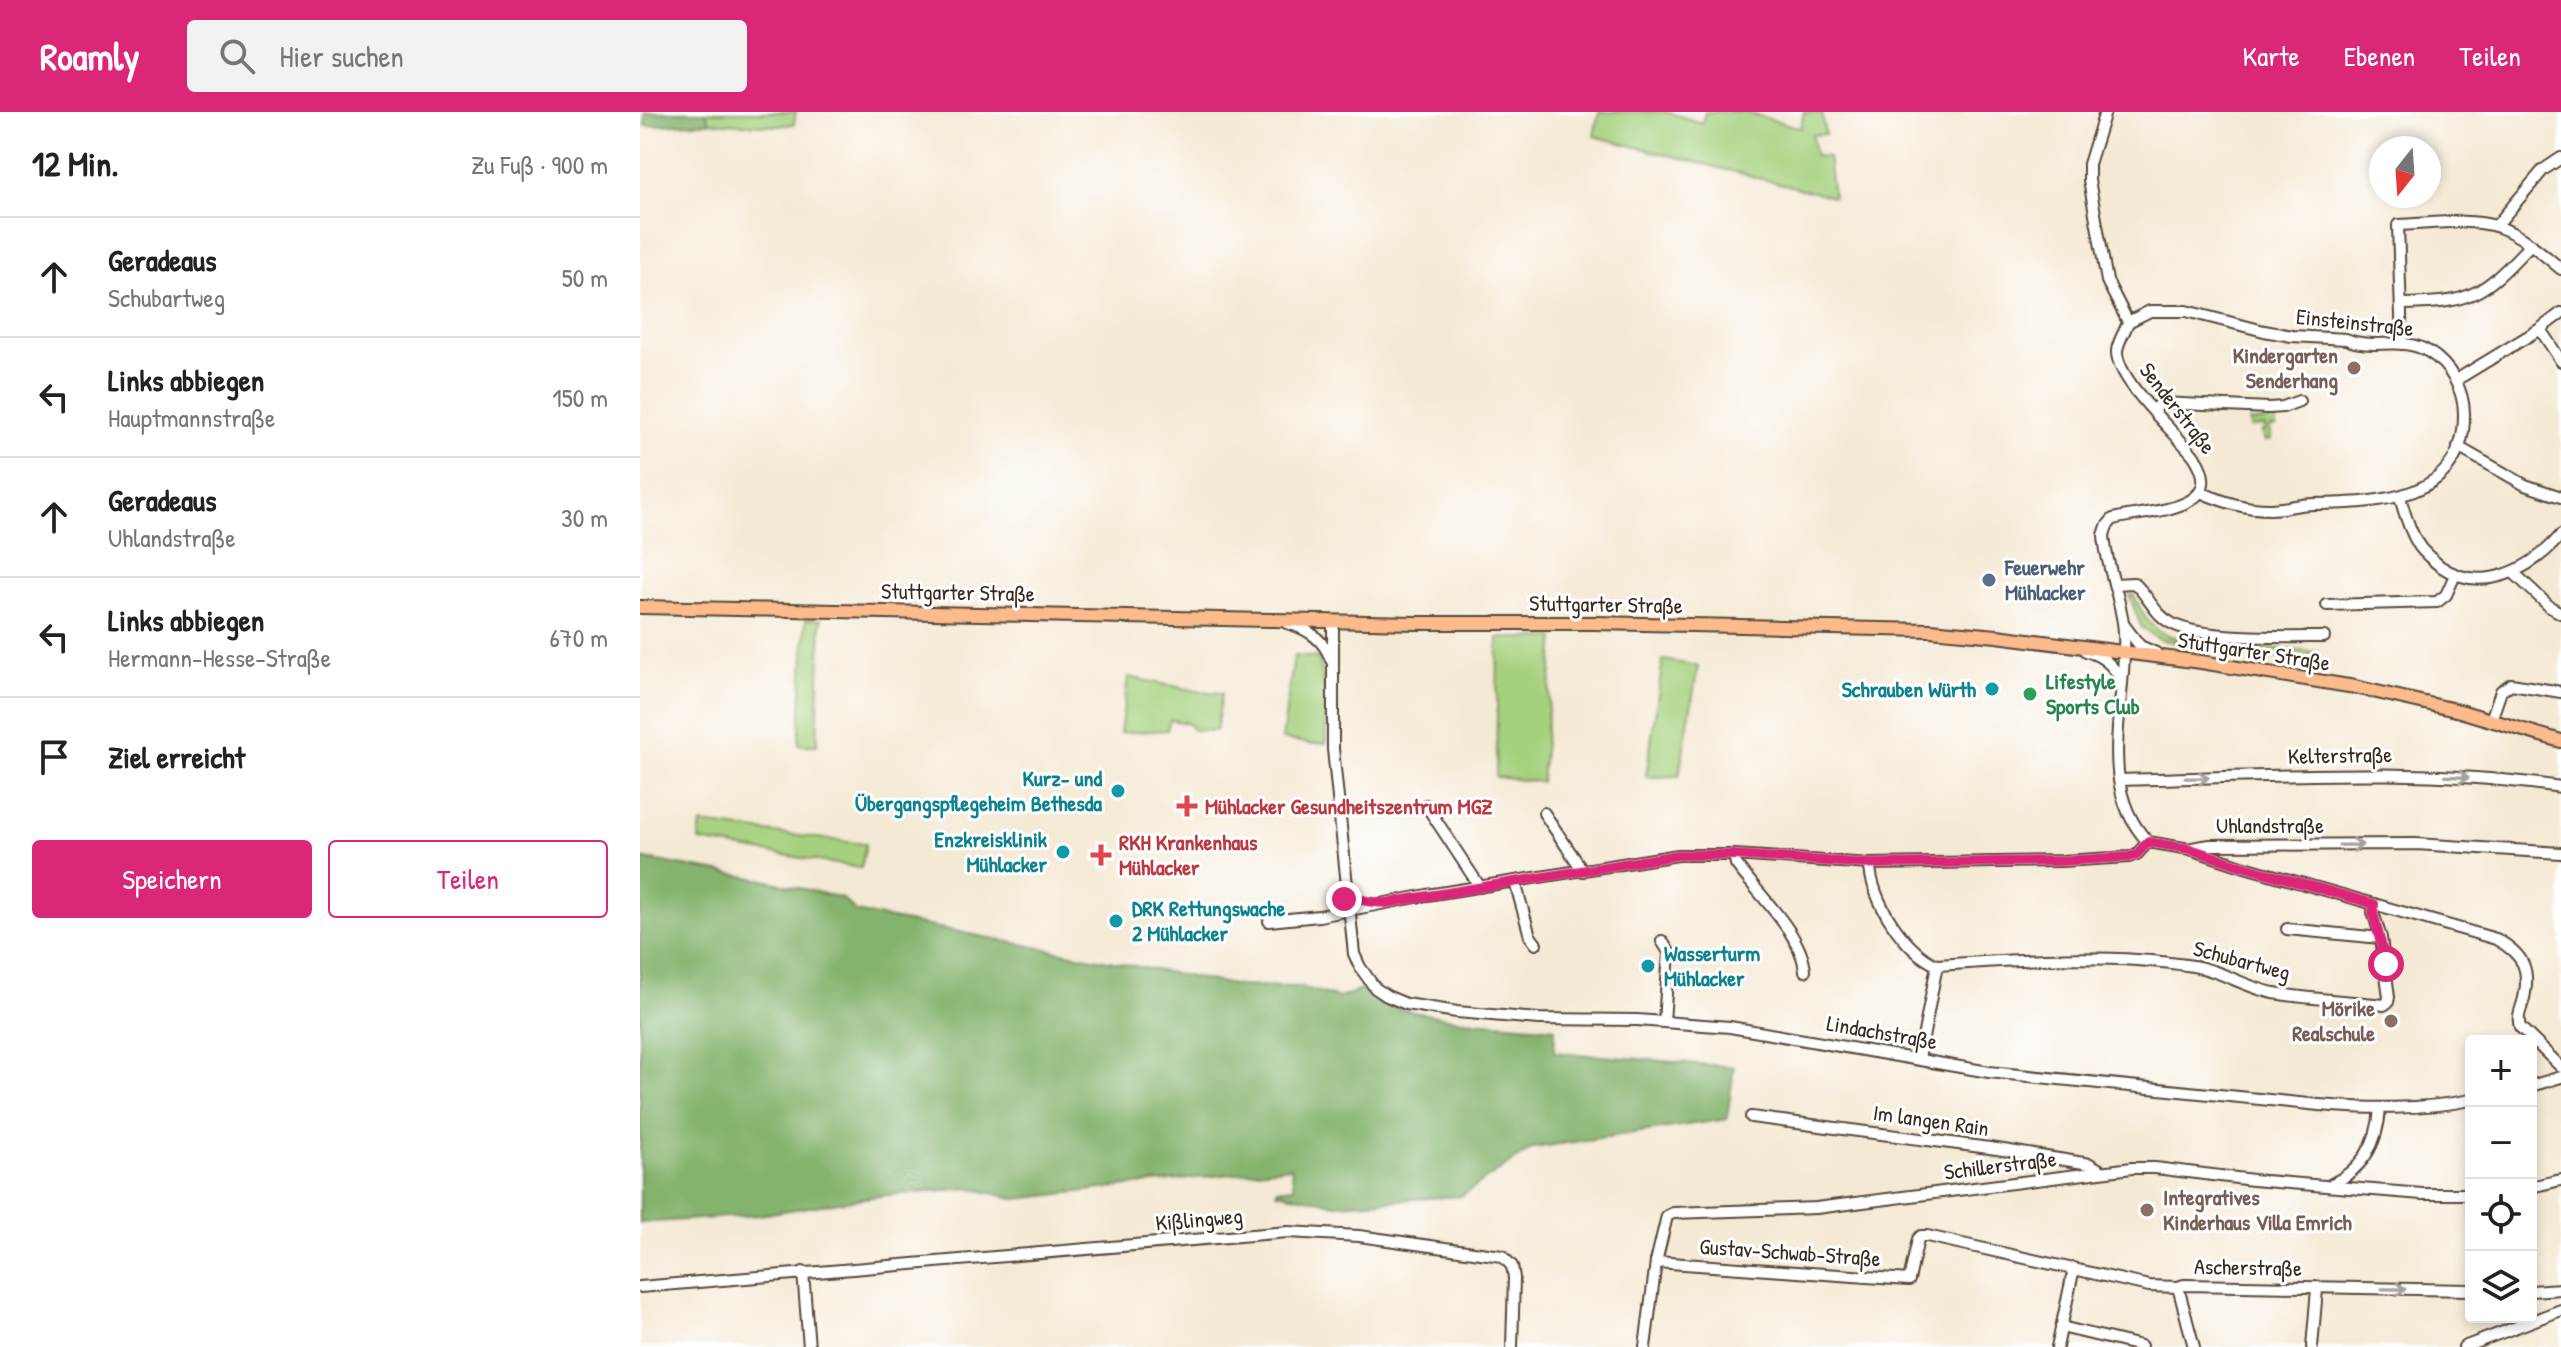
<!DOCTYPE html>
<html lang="de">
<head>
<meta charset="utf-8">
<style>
	body { margin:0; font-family:"Patrick Hand",sans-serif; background:#f2f2f2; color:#222 }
	.controls { position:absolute; right:24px; bottom:24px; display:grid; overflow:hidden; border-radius:8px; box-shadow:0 4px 12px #0003 }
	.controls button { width:72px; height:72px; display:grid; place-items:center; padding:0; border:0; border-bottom:2px solid #e0e0e0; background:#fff; color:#222; font:40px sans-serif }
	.compass { position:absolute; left:1729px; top:24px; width:72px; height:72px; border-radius:50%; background:#fff; box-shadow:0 4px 12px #0003; rotate:197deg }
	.stop { position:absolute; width:24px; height:24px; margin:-18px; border:6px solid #db2777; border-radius:50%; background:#fff }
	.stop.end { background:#db2777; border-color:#fff; box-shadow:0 2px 8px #0008 }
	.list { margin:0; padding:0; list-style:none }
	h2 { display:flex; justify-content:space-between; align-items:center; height:104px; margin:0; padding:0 32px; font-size:34px }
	h2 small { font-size:26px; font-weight:400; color:#767676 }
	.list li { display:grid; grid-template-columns:52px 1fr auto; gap:24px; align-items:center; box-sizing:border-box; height:120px; padding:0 32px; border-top:2px solid #e0e0e0 }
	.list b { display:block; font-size:30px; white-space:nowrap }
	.list p { margin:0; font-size:26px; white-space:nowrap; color:#767676 }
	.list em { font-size:26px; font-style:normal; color:#767676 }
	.actions { display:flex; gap:16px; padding:24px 32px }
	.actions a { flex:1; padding:18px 0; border:2px solid #db2777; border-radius:8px; text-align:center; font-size:28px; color:#db2777 }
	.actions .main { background:#db2777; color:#fff }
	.icon { flex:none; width:44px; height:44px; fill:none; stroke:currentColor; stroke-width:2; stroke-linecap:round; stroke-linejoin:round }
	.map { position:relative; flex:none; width:1921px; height:1235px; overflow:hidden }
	header { display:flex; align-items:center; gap:48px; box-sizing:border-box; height:112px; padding:0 40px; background:#db2777; color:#fff }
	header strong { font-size:38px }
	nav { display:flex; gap:44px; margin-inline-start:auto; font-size:28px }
	.search { width:560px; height:72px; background:#f2f2f2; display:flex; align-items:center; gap:20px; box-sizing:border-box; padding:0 28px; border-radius:8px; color:#767676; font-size:30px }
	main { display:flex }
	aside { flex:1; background:#fff }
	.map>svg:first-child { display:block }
	.green { fill:#a5d17e; stroke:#707e4e; stroke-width:2 }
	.forest { fill:#84b36d; stroke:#606e46; stroke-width:2 }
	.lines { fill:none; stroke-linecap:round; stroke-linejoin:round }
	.minor-casing { stroke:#574739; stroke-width:14 }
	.major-casing { stroke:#574739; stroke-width:16 }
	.minor { stroke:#fff; stroke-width:10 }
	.major { stroke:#fbbb8c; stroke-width:12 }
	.oneway { stroke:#a79f9a }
	.route { stroke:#db2777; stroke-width:10 }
	.education-dot { fill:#8d6e63; stroke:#fff; stroke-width:3 }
	.service-dot { fill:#5c6f8a; stroke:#fff; stroke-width:3 }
	.culture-dot { fill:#0f9aa8; stroke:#fff; stroke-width:3 }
	.leisure-dot { fill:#2e9e5b; stroke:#fff; stroke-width:3 }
	.health-dot { fill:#e0444e; stroke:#fff; stroke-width:3 }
	.labels { text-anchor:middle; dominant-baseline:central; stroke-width:6; stroke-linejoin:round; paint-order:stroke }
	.street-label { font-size:22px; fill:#3b2a1e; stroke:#fff }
	.education-label { font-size:22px; font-weight:bold; fill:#785e54; stroke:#fff; text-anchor:end }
	.service-label { font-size:22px; font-weight:bold; fill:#4e5e75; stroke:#fff; text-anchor:start }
	.leisure-label { font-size:22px; font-weight:bold; fill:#27864d; stroke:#fff; text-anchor:start }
	.culture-label { font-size:22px; font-weight:bold; fill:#0d838f; stroke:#fff; text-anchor:end }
	.health-label { font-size:22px; font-weight:bold; fill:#be3a42; stroke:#fff; text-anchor:start }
</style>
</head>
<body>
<header>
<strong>Roamly</strong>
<div class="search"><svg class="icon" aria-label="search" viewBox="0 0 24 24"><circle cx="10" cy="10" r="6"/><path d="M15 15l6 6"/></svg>Hier suchen</div>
<nav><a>Karte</a><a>Ebenen</a><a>Teilen</a></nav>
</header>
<main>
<aside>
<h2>12 Min.<small>Zu Fuß · 900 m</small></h2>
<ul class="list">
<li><svg class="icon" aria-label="ahead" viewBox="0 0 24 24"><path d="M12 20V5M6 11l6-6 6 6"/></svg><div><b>Geradeaus</b><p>Schubartweg</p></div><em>50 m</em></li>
<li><svg class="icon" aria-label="left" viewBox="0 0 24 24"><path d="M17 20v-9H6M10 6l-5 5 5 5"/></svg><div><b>Links abbiegen</b><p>Hauptmannstraße</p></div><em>150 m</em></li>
<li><svg class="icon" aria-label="ahead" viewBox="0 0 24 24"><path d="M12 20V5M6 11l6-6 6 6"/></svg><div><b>Geradeaus</b><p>Uhlandstraße</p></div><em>30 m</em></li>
<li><svg class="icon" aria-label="left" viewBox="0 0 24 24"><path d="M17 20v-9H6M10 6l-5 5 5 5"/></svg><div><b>Links abbiegen</b><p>Hermann-Hesse-Straße</p></div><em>670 m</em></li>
<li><svg class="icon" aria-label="arrive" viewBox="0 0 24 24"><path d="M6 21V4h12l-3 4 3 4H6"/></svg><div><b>Ziel erreicht</b></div></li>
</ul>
<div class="actions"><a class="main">Speichern</a><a>Teilen</a></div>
</aside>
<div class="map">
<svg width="1921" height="1235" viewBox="0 0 1921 1235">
	<rect width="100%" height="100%" fill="#fff"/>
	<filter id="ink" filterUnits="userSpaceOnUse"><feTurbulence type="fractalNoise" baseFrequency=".0125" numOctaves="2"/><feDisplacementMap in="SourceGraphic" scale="16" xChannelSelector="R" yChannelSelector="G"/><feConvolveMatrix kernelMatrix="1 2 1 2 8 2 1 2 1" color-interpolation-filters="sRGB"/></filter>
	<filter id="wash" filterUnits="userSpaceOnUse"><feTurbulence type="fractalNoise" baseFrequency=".006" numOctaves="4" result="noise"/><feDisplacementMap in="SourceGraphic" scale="32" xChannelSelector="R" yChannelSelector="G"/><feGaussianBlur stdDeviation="1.8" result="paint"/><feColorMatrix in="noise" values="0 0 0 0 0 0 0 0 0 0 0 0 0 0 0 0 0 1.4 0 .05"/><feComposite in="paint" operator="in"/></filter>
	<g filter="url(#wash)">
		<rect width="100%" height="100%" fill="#f4e9d4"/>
		<g class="green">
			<path d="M66,0H156L154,12L138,14L70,10Z"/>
			<path d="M959,0H1027L1062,11L1065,0H1104L1161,16L1164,0L1182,1L1185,22L1172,23L1175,44L1188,45L1193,85L954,24Z"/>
			<path d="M1635,305L1636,315L1629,316L1631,327L1625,329L1621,321L1625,319V315L1610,316L1609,310L1626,309Z"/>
			<path d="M1489,483H1494C1506,508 1508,517 1536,526L1678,541L1677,551L1521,528L1502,516Z"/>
			<path d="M166,507H181L177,633H159Z"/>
			<path d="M858,526H915L901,670L856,665Z"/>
			<path d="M654,544L679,546L685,577L686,631L671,632L642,627Z"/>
			<path d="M1023,548L1058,554L1039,664L1006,665Z"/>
			<path d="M488,565L557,579L582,581L576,619L554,618L547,611L530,608L527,618L480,621Z"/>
			<path d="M61,712L226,732L221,756L59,729Z"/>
		</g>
		<g class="forest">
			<path d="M5,0H66L70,10L5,14Z"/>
			<path d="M0,746L125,768L202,786L216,800L598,874L661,875L699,886L729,875L750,894L764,898L813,907L915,916L914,940L1094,955L1087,1007L893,1036L821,1084L696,1092L637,1080V1077L654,1075L651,1055L377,1087L330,1076L237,1084L119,1103L0,1111Z"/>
		</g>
	</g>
	<g filter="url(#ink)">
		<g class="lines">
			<defs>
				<g id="minor">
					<path d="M1465,0L1449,52V68L1467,169L1488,210C1485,220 1478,229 1477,239C1476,268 1535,320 1554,344C1591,400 1507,398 1473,407L1467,414L1464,423C1466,456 1482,487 1484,520C1488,589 1454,673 1508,730L1550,737L1605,755L1856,827C1885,843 1891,859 1883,890C1880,900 1877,905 1880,915L1921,955"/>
					<path d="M1856,114L1903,58L1921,46"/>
					<path d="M1761,192C1785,191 1810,192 1832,182C1854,173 1874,149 1891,132"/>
					<path d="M1488,210L1510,199H1546L1624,219L1652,224L1706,227C1732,239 1762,223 1789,240C1810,253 1824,278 1824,302C1825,389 1738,391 1673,392C1659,392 1645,397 1630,397C1604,397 1584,390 1560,380"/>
					<path d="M1900,217L1921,249"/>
					<path d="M1762,232L1758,113C1790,112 1828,105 1859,115C1883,124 1902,141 1921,157"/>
					<path d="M1816,268L1900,217L1921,201"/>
					<path d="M1514,298L1521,291L1629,296L1643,295L1659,289"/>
					<path d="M1818,335L1885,373L1921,385"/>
					<path d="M1760,385C1764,400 1770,419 1778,432C1782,440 1793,448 1800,454C1842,483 1891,458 1921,423"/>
					<path d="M1874,461L1910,495L1921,501"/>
					<path d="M1474,472L1494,471C1508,483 1514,502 1531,511C1561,528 1647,525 1684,525"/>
					<path d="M1687,493L1797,490L1806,483L1815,463"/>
					<path d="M693,509V637L714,842L720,855L735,876L747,884L766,892L817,900L899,907L997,908L1090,915L1349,960L1679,993C1730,997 1780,998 1831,988"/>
					<path d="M647,511C668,517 684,527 691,548"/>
					<path d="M1484,513L1500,534L1516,541"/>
					<path d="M1446,539C1463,544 1473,553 1481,568"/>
					<path d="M1851,608L1861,579L1871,572L1921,580"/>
					<path d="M1479,668C1627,665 1775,654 1921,675"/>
					<path d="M786,693L840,775"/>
					<path d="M904,701L943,759"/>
					<path d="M1552,736L1570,733L1776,732L1921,741"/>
					<path d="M1094,743L1096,752C1118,782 1162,822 1165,859"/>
					<path d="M1230,752C1230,786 1265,841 1297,853L1279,947"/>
					<path d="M875,770L890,824L896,832"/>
					<path d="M629,809L679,804L787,783L1038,743H1094L1230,752L1422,749L1489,745L1497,742L1508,730"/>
					<path d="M1647,817L1741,826"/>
					<path d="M1022,829L1029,840L1024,909"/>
					<path d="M1297,853C1382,847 1469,841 1553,854C1581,858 1606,876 1634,881C1670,887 1707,889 1744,893L1748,890L1749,885L1741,826L1733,800L1734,792"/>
					<path d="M1891,974L1921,965"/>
					<path d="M1111,1005L1357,1037L1450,1052L1462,1059"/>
					<path d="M1690,1073C1722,1058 1738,1031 1740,996"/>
					<path d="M1891,1075L1921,1068"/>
					<path d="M1016,1150L1269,1168L1278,1127L1281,1124H1287L1509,1174L1538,1175L1554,1235"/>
					<path d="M163,1160L169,1235"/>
					<path d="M0,1175L648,1120L719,1124L862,1144L872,1154L874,1166L872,1235"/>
					<path d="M1538,1175L1544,1173L1831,1178"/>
					<path d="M1891,1179L1921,1177"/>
					<path d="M1421,1215L1501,1234"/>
					<path d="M1005,1235L1016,1150L1027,1104L1033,1101L1176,1096L1492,1056H1515L1613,1068L1782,1082H1831"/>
					<path d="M1417,1235L1434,1156"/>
					<path d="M1672,1235L1677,1177"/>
					<path d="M1824,1235L1921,1198"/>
				</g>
				<path id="major" d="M0,495L775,511H954L1290,518L1357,524L1561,550L1715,575L1820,599L1921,629"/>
			</defs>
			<use href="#minor" class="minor-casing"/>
			<use href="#major" class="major-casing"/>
			<use href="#minor" class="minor"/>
			<use href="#major" class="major"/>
		</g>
		<defs><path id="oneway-shaft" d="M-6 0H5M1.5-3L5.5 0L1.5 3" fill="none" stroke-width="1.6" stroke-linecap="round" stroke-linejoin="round" transform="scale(2)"/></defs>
		<g class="oneway">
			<use href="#oneway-shaft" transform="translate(1817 665) rotate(4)"/>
			<use href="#oneway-shaft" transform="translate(1557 666) rotate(-1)"/>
			<use href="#oneway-shaft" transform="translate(1711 733) rotate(-1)"/>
			<use href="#oneway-shaft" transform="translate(1754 1177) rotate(1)"/>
		</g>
	</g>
	<g class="lines" filter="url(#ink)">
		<path class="route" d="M704,787L707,773C714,790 729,790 746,791L1038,743H1094L1230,752L1422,749L1489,745L1497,742L1508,730L1550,737L1605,755L1734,792L1733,800L1746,852"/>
	</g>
	<g class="education-dot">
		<circle cx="1714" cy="256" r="8"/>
		<circle cx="1751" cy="909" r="8"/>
		<circle cx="1507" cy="1098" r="8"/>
	</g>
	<circle class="service-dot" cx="1349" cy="468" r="8"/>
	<g class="culture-dot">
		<circle cx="1352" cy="577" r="8"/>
		<circle cx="478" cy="679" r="8"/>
		<circle cx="423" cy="740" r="8"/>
		<circle cx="476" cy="809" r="8"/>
		<circle cx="1008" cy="854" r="8"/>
	</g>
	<circle class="leisure-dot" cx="1390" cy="582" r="8"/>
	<g class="health-dot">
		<path d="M543 682h8v8h8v8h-8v8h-8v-8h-8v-8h8z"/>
		<path d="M457 731h8v8h8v8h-8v8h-8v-8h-8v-8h8z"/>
	</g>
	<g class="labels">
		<g class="street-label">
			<text transform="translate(1715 210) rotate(6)">Einsteinstraße</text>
			<text transform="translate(1538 296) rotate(52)">Senderstraße</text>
			<text transform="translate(318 480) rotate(1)">Stuttgarter Straße</text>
			<text transform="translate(966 492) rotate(1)">Stuttgarter Straße</text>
			<text transform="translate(1614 539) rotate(9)">Stuttgarter Straße</text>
			<text transform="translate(1700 643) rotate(-1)">Kelterstraße</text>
			<text x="1630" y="713">Uhlandstraße</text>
			<text transform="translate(1602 848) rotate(15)">Schubartweg</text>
			<text transform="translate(1242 920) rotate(10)">Lindachstraße</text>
			<text transform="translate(1291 1008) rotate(8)">Im langen Rain</text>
			<text transform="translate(1360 1053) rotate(-7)">Schillerstraße</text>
			<text transform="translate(559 1107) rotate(-5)">Kißlingweg</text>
			<text transform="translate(1150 1140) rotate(4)">Gustav-Schwab-Straße</text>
			<text transform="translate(1608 1155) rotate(1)">Ascherstraße</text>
		</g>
		<g class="education-label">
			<text x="1698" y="243">Kindergarten<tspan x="1698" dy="25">Senderhang</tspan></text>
			<text x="1735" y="896">Mörike<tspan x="1735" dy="25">Realschule</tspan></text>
			<text x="1523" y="1085" text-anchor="start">Integratives<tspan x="1523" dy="25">Kinderhaus Villa Emrich</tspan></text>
		</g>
		<g class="service-label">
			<text x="1365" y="455">Feuerwehr<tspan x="1365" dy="25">Mühlacker</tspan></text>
		</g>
		<g class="leisure-label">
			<text x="1406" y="569">Lifestyle<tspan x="1406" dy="25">Sports Club</tspan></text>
		</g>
		<g class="culture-label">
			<text x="1336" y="577">Schrauben Würth</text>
			<text x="462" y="666">Kurz- und<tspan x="462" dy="25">Übergangspflegeheim Bethesda</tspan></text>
			<text x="407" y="727">Enzkreisklinik<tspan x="407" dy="25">Mühlacker</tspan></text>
			<text x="492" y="796" text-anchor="start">DRK Rettungswache<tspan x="492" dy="25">2 Mühlacker</tspan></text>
			<text x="1024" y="841" text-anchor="start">Wasserturm<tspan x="1024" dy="25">Mühlacker</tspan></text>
		</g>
		<g class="health-label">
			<text x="565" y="694">Mühlacker Gesundheitszentrum MGZ</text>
			<text x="479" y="730">RKH Krankenhaus<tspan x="479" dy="25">Mühlacker</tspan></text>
		</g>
	</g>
</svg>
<div class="controls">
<button>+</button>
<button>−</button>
<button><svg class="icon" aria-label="locate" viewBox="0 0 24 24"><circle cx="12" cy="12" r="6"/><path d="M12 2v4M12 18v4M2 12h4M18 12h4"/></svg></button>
<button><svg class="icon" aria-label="layers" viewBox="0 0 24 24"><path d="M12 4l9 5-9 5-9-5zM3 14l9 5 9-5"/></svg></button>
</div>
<svg class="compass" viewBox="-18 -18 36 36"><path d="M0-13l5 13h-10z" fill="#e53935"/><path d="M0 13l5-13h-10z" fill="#767676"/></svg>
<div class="stop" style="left:1746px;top:852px"></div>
<div class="stop end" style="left:704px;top:787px"></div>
</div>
</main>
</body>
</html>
